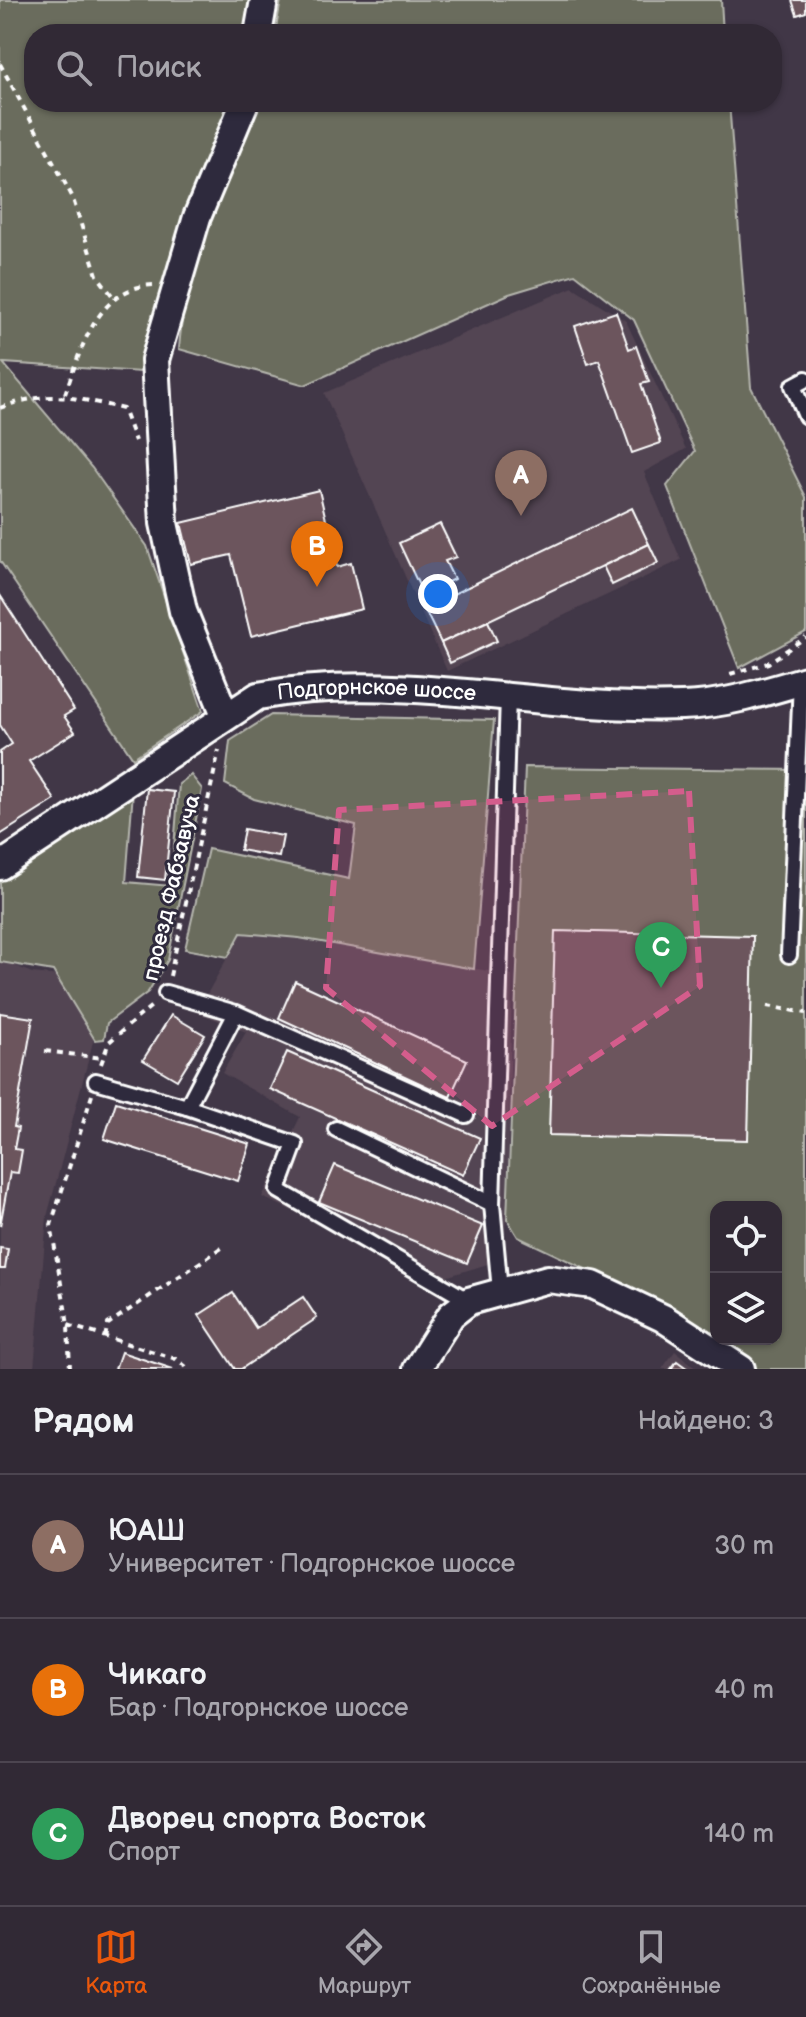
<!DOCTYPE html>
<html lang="ru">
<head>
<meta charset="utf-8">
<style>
	body { margin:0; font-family:"Balsamiq Sans",sans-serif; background:#3d3541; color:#f1f3f6 }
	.controls { position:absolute; right:24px; bottom:24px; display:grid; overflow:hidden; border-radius:16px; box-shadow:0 2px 6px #0004 }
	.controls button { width:72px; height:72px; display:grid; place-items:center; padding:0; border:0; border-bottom:2px solid #4c4550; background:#312935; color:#f1f3f6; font:40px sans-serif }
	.you { position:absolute; left:438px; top:594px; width:28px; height:28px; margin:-20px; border:6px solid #fff; border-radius:50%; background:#1a73e8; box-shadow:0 0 0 12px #1a73e833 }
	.badge { display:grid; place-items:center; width:52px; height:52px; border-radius:50%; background:#ea580c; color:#fff; font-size:26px; font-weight:700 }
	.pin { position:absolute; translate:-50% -66px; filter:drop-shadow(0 2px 4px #0008) }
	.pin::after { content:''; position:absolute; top:42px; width:28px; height:24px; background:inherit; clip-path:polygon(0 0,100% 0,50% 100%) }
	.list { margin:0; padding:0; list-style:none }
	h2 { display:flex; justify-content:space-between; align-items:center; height:104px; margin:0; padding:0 32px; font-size:34px }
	h2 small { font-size:26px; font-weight:400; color:#a8a6ad }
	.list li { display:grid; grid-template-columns:52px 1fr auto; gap:24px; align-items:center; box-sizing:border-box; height:144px; padding:0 32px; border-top:2px solid #4c4550 }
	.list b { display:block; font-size:30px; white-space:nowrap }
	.list p { margin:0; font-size:26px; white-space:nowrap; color:#a8a6ad }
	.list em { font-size:26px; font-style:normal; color:#a8a6ad }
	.icon { flex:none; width:44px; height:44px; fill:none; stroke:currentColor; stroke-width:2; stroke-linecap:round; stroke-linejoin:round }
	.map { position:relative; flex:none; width:806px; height:1369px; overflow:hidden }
	.search { position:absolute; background:#312935; box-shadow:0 2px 6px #0004; left:24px; right:24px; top:24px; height:88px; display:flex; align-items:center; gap:20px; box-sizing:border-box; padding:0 28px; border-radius:32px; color:#a8a6ad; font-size:30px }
	.sheet { height:536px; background:#312935 }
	nav { display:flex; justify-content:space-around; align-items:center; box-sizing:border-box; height:112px; border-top:2px solid #4c4550; background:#312935; font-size:22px; color:#a8a6ad }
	nav a { display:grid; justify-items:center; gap:4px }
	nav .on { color:#ea580c }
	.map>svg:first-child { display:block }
	.built { fill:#524452 }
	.green { fill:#6b6c5d; stroke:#b5b6ae; stroke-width:2; fill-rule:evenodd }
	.building { fill:#6c545d; stroke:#fff; stroke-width:2 }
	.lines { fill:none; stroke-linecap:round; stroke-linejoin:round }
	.lane-casing { stroke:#fff; stroke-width:20 }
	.street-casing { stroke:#fff; stroke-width:32 }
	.path { stroke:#fff; stroke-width:4; stroke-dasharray:6 6; stroke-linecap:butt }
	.lane { stroke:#2f2a3d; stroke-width:14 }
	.street { stroke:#2f2a3d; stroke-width:26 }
	.marked { fill:#d45d8c; fill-opacity:0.2; stroke:#d45d8c; stroke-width:6; stroke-dasharray:16 10; stroke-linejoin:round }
	.labels { text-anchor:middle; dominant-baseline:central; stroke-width:6; stroke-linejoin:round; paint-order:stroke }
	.street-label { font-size:22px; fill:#fff; stroke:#2f2a3d }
</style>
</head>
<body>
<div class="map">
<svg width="806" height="1369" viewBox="0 0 806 1369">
	<rect width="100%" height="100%" fill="#413747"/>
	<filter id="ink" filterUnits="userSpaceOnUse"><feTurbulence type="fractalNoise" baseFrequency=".0125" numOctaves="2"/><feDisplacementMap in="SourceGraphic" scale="16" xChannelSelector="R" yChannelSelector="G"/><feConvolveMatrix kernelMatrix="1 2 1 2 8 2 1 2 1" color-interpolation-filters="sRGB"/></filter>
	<g filter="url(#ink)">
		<g class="built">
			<path d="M573,287L626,321L686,449L644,472L681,560L447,671L324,393Z"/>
			<path d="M241,933L299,938L512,975L507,1219L498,1261L442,1278L262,1197L300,1117L222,1073L246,1032L197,1012Z"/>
			<path d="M0,959L32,973L109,981L47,1217L34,1369H0Z"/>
			<path d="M675,1351L698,1369H662Z"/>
		</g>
		<g class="green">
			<path d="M0,0H255L249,34H34V102H231L158,305L141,372L3,363L92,468L147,546L203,711L133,758L0,561Z"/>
			<path d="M281,0H721L723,34H275Z"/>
			<path d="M261,102H729L751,387L806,497V632L739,668L667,486L695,451L634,320L575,274L509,294L305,385L179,349C185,261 226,181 261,102Z"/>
			<path d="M271,715L494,720L474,969L299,938L241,933L228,957L185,949L208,849L349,879L356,825L254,799L225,784L230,741Z"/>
			<path d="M525,767L806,770V1369H754L668,1308L518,1237L507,1219ZM716,1207H776V1339H716Z"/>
			<path d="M191,775L202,789L168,960L148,992L107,1023L104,1039L95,1040L53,971L0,962V879L133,791L126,882L171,886L179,784Z"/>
		</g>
		<g class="building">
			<path d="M792,0H806V12L797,15Z"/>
			<path d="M616,312L629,349L636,346L649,382L641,384L661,443L632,453L599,360L588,364L575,326Z"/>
			<path d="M319,490L337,567L351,563L362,609L251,636L231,555L191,564L181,523Z"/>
			<path d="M632,508L649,544L441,643L424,608Z"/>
			<path d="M440,524L456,557L445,561L454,579L423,594L399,543Z"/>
			<path d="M649,544L658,563L612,585L603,566Z"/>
			<path d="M0,595L74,710L64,716L75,732L29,761L55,800L0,835V752L12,744L0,725Z"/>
			<path d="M488,621L497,641L450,663L441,643Z"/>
			<path d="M147,789L174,792L165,880L138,877Z"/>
			<path d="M244,829L283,836L279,857L240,850Z"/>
			<path d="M555,931L753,936L748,1140L549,1135Z"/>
			<path d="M295,981L467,1060L450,1097L279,1018Z"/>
			<path d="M0,1013L33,1018L14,1127L18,1128L14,1149L22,1150L18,1173L10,1172L0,1226Z"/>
			<path d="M171,1015L205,1035L177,1080L143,1060Z"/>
			<path d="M287,1052L480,1138L463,1175L270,1089Z"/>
			<path d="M116,1102L250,1144L238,1181L104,1139Z"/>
			<path d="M335,1165L483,1226L467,1263L319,1202Z"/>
			<path d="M0,1248L8,1249L5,1269H0Z"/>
			<path d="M233,1293L256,1328L303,1297L317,1318L241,1369H235L199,1315Z"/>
			<path d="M121,1352L173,1369H115Z"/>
			<path d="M677,1361L688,1369H671Z"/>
		</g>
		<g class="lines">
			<defs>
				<g id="lane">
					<path d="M806,379L793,386L806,416"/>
					<path d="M789,955L801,681"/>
					<path d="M166,993L236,1013L466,1115"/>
					<path d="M96,1081L187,1107L236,1013"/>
					<path d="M187,1107L295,1144L278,1190L469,1301"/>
					<path d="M336,1129L492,1204"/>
					<path d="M500,1291L492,1204L508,696"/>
				</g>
				<g id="street">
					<path d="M258,34L264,0"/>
					<path d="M225,715L183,611L164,523L155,360L197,217L245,102"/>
					<path id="s1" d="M0,866L258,696C397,670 541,711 682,706C723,705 766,692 806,680"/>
					<path d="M417,1369L451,1315L469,1301L548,1279L593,1285L663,1318L741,1369"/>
				</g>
			</defs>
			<use href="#lane" class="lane-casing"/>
			<use href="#street" class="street-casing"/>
			<g class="path">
				<path d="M0,64L72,196L97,275L114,298"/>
				<path d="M65,394C80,351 97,287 153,285"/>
				<path d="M0,408C47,390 76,397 123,409L135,441"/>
				<path d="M730,674L768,663L806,637"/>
				<path d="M170,976L219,750"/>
				<path d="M767,1006L806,1013"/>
				<path d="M45,1051L102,1058"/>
				<path d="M101,1064L109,1042L155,1003"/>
				<path d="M68,1325L176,1359L189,1369"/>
				<path d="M105,1337L108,1324L226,1245"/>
				<path d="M70,1369L68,1325L51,1225L92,1095"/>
			</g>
			<use href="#lane" class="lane"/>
			<use href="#street" class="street"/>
		</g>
	</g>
	<path class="marked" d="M689,791L700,986L492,1126L326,988L339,810Z"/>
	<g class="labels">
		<g class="street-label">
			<text stroke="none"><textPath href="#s1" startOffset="428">Подгорнское шоссе</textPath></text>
			<text transform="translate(172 888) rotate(-77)">проезд Фабзавуча</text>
		</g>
	</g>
</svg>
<div class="controls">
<button><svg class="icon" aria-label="locate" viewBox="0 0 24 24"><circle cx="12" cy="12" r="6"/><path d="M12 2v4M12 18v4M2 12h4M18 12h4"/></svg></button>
<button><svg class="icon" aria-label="layers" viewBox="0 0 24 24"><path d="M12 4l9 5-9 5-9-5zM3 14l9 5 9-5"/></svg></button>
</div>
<div class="you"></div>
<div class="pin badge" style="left:521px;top:516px;background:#8d6e63">A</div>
<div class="pin badge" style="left:317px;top:587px;background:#e8710a">B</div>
<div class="pin badge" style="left:661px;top:988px;background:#2e9e5b">C</div>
<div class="search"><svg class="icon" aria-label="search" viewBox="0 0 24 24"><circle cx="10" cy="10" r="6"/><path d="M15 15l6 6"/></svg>Поиск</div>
</div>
<section class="sheet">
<h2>Рядом<small>Найдено: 3</small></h2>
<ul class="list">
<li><span class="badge" style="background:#8d6e63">A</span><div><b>ЮАШ</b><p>Университет · Подгорнское шоссе</p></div><em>30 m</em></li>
<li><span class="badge" style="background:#e8710a">B</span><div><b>Чикаго</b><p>Бар · Подгорнское шоссе</p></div><em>40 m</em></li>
<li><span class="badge" style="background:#2e9e5b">C</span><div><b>Дворец спорта Восток</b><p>Спорт</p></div><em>140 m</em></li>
</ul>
</section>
<nav>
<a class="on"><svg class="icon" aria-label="map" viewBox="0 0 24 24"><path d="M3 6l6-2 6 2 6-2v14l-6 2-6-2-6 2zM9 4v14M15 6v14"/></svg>Карта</a>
<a><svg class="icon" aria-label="directions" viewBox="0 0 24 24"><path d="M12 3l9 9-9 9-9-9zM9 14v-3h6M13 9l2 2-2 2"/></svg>Маршрут</a>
<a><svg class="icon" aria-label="saved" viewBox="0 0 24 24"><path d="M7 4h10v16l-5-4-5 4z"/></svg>Сохранённые</a>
</nav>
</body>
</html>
